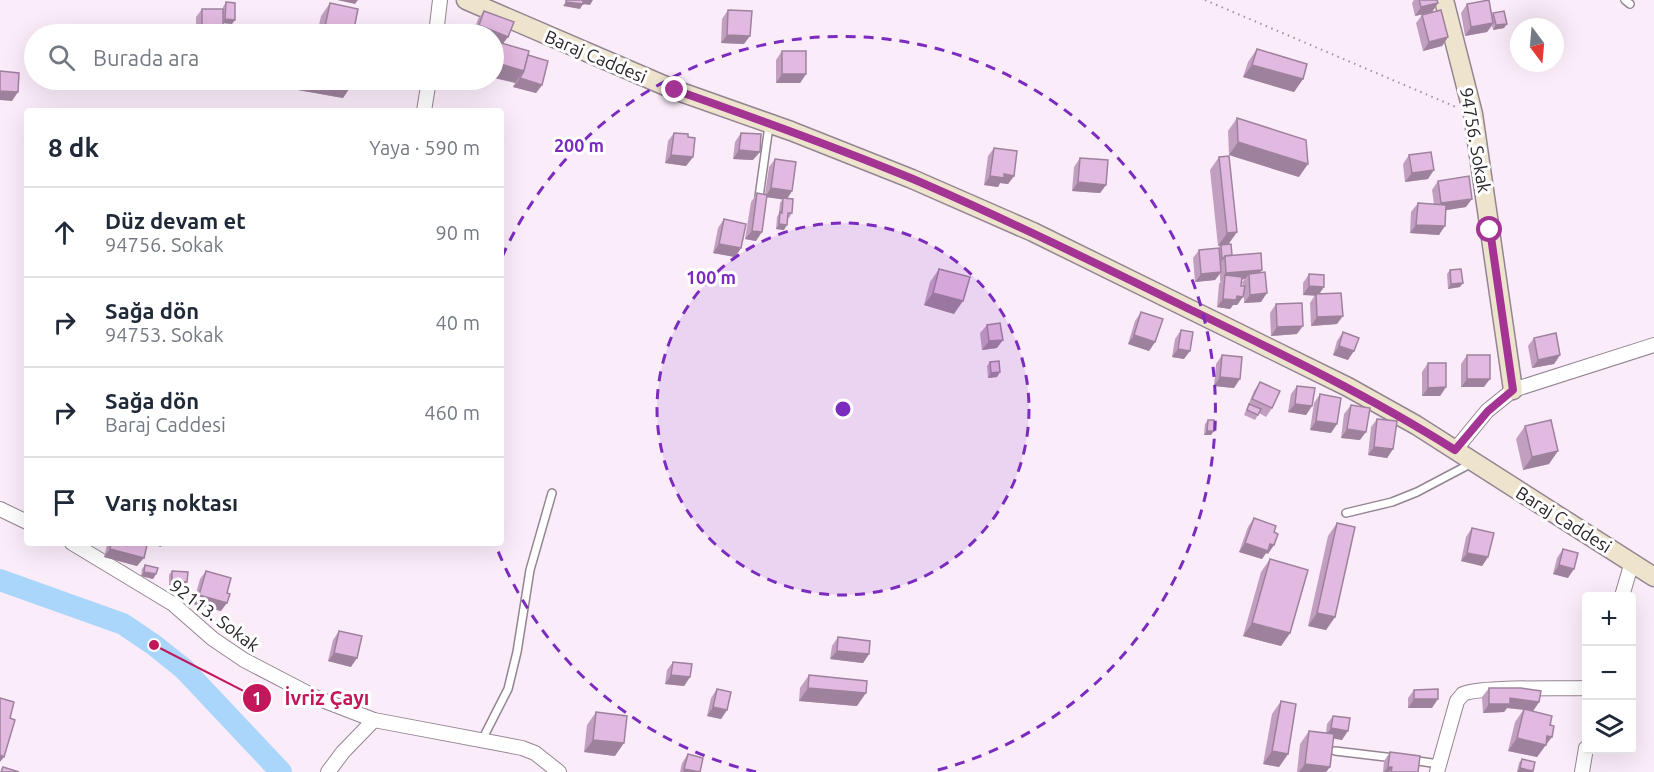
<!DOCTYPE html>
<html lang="tr">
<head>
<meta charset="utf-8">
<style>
	body { margin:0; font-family:Ubuntu,sans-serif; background:#f2f2f3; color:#1f2937 }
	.controls { position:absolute; right:18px; bottom:18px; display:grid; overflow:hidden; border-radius:6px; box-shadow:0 6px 24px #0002 }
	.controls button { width:54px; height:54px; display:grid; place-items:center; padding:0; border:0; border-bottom:2px solid #e0e1e3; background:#fff; color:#1f2937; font:30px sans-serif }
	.compass { position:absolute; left:1510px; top:18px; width:54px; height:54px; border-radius:50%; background:#fff; box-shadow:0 6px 24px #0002; rotate:164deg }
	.stop { position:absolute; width:18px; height:18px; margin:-14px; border:4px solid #a33493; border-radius:50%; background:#fff }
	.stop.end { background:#a33493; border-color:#fff; box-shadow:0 2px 6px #0008 }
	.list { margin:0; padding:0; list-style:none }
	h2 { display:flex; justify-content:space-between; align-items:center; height:78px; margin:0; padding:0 24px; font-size:26px }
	h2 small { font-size:20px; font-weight:400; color:#747a83 }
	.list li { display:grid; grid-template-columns:39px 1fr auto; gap:18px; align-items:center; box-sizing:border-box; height:90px; padding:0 24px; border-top:2px solid #e0e1e3 }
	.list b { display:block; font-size:22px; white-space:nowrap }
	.list p { margin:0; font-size:20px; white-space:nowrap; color:#747a83 }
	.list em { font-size:20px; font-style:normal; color:#747a83 }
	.icon { flex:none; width:33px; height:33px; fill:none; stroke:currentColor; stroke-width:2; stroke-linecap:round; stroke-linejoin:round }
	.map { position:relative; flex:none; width:1654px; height:772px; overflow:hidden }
	.search { position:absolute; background:#fff; box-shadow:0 6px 24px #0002; left:24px; top:24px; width:480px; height:66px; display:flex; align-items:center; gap:15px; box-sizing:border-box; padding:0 21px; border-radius:33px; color:#747a83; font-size:22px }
	.panel { position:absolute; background:#fff; box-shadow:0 6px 24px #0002; left:24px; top:108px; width:480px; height:438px; border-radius:6px }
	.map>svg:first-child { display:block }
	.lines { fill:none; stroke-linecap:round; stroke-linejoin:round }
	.river { stroke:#aad6fb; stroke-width:22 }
	.lane-casing { stroke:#938592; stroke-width:10 }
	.street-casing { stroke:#938592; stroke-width:16 }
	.secondary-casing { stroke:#938592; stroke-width:21 }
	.path { stroke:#9e939d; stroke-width:2; stroke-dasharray:1.5 4.5; stroke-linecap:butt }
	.lane { stroke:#fff; stroke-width:7 }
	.street { stroke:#fff; stroke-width:14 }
	.secondary { stroke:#eee4cd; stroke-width:18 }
	.wall { fill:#c29fc1; fill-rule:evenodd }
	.shaded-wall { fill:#9e829d }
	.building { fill:#e2b9e0; stroke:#9e829d; stroke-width:1.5 }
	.route { stroke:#a33493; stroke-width:8 }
	.ring { fill:none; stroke:#7b2cbf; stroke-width:3; stroke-dasharray:10 8 }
	.labels { text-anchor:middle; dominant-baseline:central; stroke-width:6; stroke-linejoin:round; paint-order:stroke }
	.street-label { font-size:18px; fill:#292429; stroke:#fff }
	.centre { fill:#7b2cbf; stroke:#fff; stroke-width:3 }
	.ring-label { font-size:18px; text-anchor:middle; font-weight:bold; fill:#7b2cbf; stroke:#fff; stroke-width:6; stroke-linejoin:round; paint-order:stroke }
	.leader { fill:none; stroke:#c2185b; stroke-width:2 }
	.callout-dot { fill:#c2185b; stroke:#fff; stroke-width:2 }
	.mark-label { font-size:18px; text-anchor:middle; font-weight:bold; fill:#fff }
	.callout-label { font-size:20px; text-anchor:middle; font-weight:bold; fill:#c2185b; stroke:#fff; stroke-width:6; stroke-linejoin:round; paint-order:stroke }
</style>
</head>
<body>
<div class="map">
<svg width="1654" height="772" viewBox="0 0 1654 772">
	<rect width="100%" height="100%" fill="#fbecfa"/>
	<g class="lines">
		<path class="river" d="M0,580L123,624L154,645L184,669L281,772"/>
		<defs>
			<g id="lane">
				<path d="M1625,0L1630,4"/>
				<path d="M759,197L769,126"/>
				<path d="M1346,513L1392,502L1417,492L1472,463"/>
				<path d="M482,740L508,689L517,652L530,570L552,493"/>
				<path d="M1335,751L1394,758"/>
				<path d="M1411,760L1439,764"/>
			</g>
			<g id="street">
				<path d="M436,34L440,0"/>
				<path d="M424,111L429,80"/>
				<path d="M1455,450L1487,411L1513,390L1654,345"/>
				<path d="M0,509L27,522"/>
				<path d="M72,543L173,604L213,639L244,660L317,698L374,720L522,748L535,753L559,772"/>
				<path d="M1622,596L1632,562"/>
				<path d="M328,772L343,752L374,720"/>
				<path d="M1437,772L1457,701C1458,700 1462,695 1463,694C1477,686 1565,689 1586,688"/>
				<path d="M1582,772L1586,748"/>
			</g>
			<g id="secondary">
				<path d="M466,0L675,90L791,131L912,179L1033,232L1348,387L1416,425L1654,577"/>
				<path d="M1444,0L1473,114L1513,390"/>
			</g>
		</defs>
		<use href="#lane" class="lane-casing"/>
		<use href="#street" class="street-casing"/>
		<use href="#secondary" class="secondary-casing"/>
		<path class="path" d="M1205,0L1456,107"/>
		<use href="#lane" class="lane"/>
		<use href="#street" class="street"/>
		<use href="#secondary" class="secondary"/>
	</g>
	<g class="wall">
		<path d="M1414,0H1437L1438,3L1432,12L1415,16L1412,3Z"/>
		<path d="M226,2L232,24L223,23L217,34H196V17L202,9L223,15V7Z"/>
		<path d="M330,3L353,34H317L321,16Z"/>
		<path d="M1467,4L1492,15L1493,13L1504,28L1493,30L1492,26L1487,32L1465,36L1461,13Z"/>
		<path d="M728,10L744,44L721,43L722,19Z"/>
		<path d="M484,11L503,44L528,55L542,85L536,93L513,87L515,83L494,34L473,33L478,19Z"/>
		<path d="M1422,15L1448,37L1442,46L1423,51L1416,23Z"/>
		<path d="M376,26L394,34H370Z"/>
		<path d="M1257,49L1303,79L1294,92L1243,77L1248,62Z"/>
		<path d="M782,51L806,74L800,83H776V60Z"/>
		<path d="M289,80H351L349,89L343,98L287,88Z"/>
		<path d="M1237,118L1299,177L1229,155L1228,131Z"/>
		<path d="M674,133L688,137L693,157L686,166L665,163L668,141Z"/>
		<path d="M741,133L753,160L733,159L735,142Z"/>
		<path d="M994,148L1014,176L1008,184L1000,183L998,187L984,185L988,156Z"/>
		<path d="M1409,155L1428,179L1405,182L1403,164Z"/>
		<path d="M1219,157L1229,244L1232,255L1260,273L1261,302L1244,303V294L1237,305H1233L1230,309L1217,307L1219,284L1221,281H1220V274L1215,280L1195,282L1193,258L1199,250L1219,248L1220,245L1218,246L1210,170ZM1245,279L1242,282L1243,286H1241V280Z"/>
		<path d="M1080,158L1106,185L1100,193L1072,191L1074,167Z"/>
		<path d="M775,159L792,191L787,199L792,213L789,218H788L784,230L776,229L777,217L779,213L780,203L783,199L767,197L756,241L745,239L751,202L757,193L765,194L769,167Z"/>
		<path d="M1438,181L1466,207L1446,210L1439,235L1410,233L1411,212L1418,203L1434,204L1432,190Z"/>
		<path d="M724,219L741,248L735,257L713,253L718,228Z"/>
		<path d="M939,269L954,314L924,305L930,282Z"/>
		<path d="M1450,270L1460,287L1448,289L1447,274Z"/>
		<path d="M1309,274L1319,294L1337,324L1311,326L1310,303L1315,295H1303V283Z"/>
		<path d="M1276,304L1297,334L1271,336L1270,313Z"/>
		<path d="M1141,312L1155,342L1149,351L1128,344L1135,321Z"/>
		<path d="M987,325L997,348L982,350L980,333Z"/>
		<path d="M1181,330L1184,359L1172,357L1175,339Z"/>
		<path d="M1343,332L1348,360L1333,355L1337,341Z"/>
		<path d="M1534,338L1560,355L1554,364L1532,368L1528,346Z"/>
		<path d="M1222,355L1234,388L1214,386L1216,364Z"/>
		<path d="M1467,355L1484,387H1461V364Z"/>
		<path d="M990,362L1000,372L997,377L988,378L987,366Z"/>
		<path d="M1428,363L1446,387L1440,396H1422V372Z"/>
		<path d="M1260,382L1272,408L1266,417L1259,413L1255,420L1244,415L1254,391Z"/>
		<path d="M1297,386L1312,406L1306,415L1288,412L1291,394Z"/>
		<path d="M1320,394L1331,433L1310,430L1314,403Z"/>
		<path d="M1351,405L1360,440L1341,438L1344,414Z"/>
		<path d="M1377,419L1393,449L1387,458L1368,455L1371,427Z"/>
		<path d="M1208,420L1211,435H1204L1205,424Z"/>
		<path d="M1525,426L1549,464L1523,470L1516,439Z"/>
		<path d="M1254,518L1268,554L1266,553L1262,559L1239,552L1248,527Z"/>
		<path d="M1337,523L1335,617L1326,630L1308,626L1328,536Z"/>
		<path d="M1472,528L1488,557L1482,566L1461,561L1466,537Z"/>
		<path d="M108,543H138L137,566L104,557L107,545Z"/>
		<path d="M1563,549L1568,578L1553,574L1557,558Z"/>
		<path d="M1270,559L1290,633L1281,646L1243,636L1261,572Z"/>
		<path d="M145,565L156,574L153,579L141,576L142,569Z"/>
		<path d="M172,571L187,582L184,586L169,585V575Z"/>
		<path d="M206,571L221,611L193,604L200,579Z"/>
		<path d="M339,631L351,667L328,661L333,640Z"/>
		<path d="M838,637L869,654L863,663L830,659L832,646Z"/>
		<path d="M673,662L690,677L684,686L665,684L667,670Z"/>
		<path d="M809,675L857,706L799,701L800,688Z"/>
		<path d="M1489,688L1539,702L1533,711L1528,710L1543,750H1542L1537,757L1508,751L1515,722L1524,709L1507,708L1504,712L1483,713L1482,697Z"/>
		<path d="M717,689L727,710L721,719L707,716L711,698Z"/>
		<path d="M1414,690L1432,708H1408V698Z"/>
		<path d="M1281,701L1288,754L1279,767L1263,764L1272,714Z"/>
		<path d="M596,712L615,756L584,752L587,725Z"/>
		<path d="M1333,716L1342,740L1333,738L1330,767L1326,772H1297L1300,744L1309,731L1326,733L1327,724Z"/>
		<path d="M1390,752L1417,772H1383L1384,761Z"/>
		<path d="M688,754L700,772H680L682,763Z"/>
		<path d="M1522,759L1533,771L1532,772H1517L1519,763Z"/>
	</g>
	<g class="shaded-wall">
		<path d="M337,0H358L355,4Z"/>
		<path d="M566,0H593L590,5L566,2Z"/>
		<path d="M566,2L583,4L580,9L563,6Z"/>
		<path d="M1438,3L1432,12L1415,16L1421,7Z"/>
		<path d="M225,19L235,20L232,24L222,23Z"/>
		<path d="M1493,23L1487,32L1465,36L1471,27Z"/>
		<path d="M1507,24L1504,28L1493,30L1496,25Z"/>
		<path d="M479,25L508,37L502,45L494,42V34H476L473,33Z"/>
		<path d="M202,27H223L217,34H196Z"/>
		<path d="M324,31L342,34H321Z"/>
		<path d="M727,35L750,36L744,44L721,43Z"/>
		<path d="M1448,37L1442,46L1423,51L1429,42Z"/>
		<path d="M494,62L524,71L515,83L494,78Z"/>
		<path d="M1252,65L1303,79L1294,92L1243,77Z"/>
		<path d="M782,74H806L800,83H776Z"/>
		<path d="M520,78L542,85L536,93L513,87Z"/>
		<path d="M293,80L349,89L343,98L287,88Z"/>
		<path d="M0,91L18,92L12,101L0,100Z"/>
		<path d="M1238,142L1308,164L1299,177L1229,155Z"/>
		<path d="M739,150L760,152L753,160L733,159Z"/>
		<path d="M671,155L693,157L686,166L665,163Z"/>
		<path d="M1434,170L1428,179L1405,182L1412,173Z"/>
		<path d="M1004,174L1014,176L1008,184L1000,183L998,187L984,185L990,176Z"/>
		<path d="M1078,182L1106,185L1100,193L1072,191Z"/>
		<path d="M771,188L792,191L786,200L765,197Z"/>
		<path d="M1472,199L1466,207L1435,212L1441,203Z"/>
		<path d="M779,224L787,225L784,230L776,229Z"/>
		<path d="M1416,225L1445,226L1439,235L1410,233Z"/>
		<path d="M752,231L762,232L756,241L745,239Z"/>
		<path d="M1237,232L1228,245L1218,246L1227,233Z"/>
		<path d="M719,244L741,248L735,257L713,253Z"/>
		<path d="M1262,270L1256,278L1249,274L1245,279L1225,281V275L1220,281L1226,273Z"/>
		<path d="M1221,272L1215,280L1195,282L1201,274Z"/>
		<path d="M1463,283L1460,287L1448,289L1451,284Z"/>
		<path d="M1309,286L1324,287L1318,296L1303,295Z"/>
		<path d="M933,293L963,301L954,314L924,305Z"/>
		<path d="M1267,293L1261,302L1244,303L1250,295Z"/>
		<path d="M1237,296L1243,297L1237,305H1233L1230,309L1217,307L1223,299Z"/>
		<path d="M1343,316L1337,324L1311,326L1317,317Z"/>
		<path d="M1303,326L1297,334L1271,336L1277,327Z"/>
		<path d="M1134,335L1155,342L1149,351L1128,344Z"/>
		<path d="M1003,340L997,348L982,350L989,341Z"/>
		<path d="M1339,346L1354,351L1348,360L1333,355Z"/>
		<path d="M1178,349L1190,351L1184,359L1172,357Z"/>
		<path d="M1560,355L1554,364L1532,368L1538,360Z"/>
		<path d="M1000,372L997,377L988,378L991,373Z"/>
		<path d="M1220,377L1240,379L1234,388L1214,386Z"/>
		<path d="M1467,379H1490L1484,387H1461Z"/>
		<path d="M1446,387L1440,396H1422L1428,388Z"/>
		<path d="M1295,404L1312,406L1306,415L1288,412Z"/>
		<path d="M1316,421L1337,424L1331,433L1310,430Z"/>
		<path d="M1347,429L1366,432L1360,440L1341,438Z"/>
		<path d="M1207,431H1214L1211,435H1204Z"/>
		<path d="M1374,447L1393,449L1387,458L1368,455Z"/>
		<path d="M1558,451L1549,464L1523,470L1532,457Z"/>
		<path d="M148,543H163L161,547Z"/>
		<path d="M1245,543L1270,544L1274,545L1268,554L1266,553L1262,559L1239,552Z"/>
		<path d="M110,549L144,558L137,566L104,557Z"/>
		<path d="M1467,553L1488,557L1482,566L1461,561Z"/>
		<path d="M1559,565L1574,569L1568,578L1553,574Z"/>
		<path d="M144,572L156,574L153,579L141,576Z"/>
		<path d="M172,581L187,582L184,586L169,585Z"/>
		<path d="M199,595L227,603L221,611L193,604Z"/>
		<path d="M1317,613L1335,617L1326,630L1308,626Z"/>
		<path d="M1252,623L1290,633L1281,646L1243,636Z"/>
		<path d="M837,651L869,654L863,663L830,659Z"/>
		<path d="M334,653L357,658L351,667L328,661Z"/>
		<path d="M671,675L690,677L684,686L665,684Z"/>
		<path d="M808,688L866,693L857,706L799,701Z"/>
		<path d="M1510,698L1539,702L1533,711L1507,708L1504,712L1483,713L1489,704Z"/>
		<path d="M1414,699H1438L1432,708H1408Z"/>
		<path d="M713,707L727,710L721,719L707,716Z"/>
		<path d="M1331,728L1348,731L1342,740L1325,737Z"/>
		<path d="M1547,736L1552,737L1537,757L1508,751L1517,738Z"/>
		<path d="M593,740L624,743L615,756L584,752Z"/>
		<path d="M1272,751L1288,754L1279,767L1263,764Z"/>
		<path d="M0,755L4,757L0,762Z"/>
		<path d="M1305,764L1330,767L1326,772H1299Z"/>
		<path d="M1388,767H1392L1389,772H1384Z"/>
		<path d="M1520,768L1533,771L1532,772H1517Z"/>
		<path d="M684,769L696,772H683Z"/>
	</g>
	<g class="building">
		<path d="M566,0H583V4L566,2Z"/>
		<path d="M1419,0H1437L1438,3L1421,7Z"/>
		<path d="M1489,0L1493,23L1471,27L1467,4Z"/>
		<path d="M226,2L235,3V20L225,19Z"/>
		<path d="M330,3L358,9L353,34H342L324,31Z"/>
		<rect x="202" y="9" width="21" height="18"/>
		<path d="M728,10L752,11L750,36L727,35Z"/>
		<path d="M1441,10L1448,37L1429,42L1422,15Z"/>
		<path d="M484,11L514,22L508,37L479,25Z"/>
		<path d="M1504,11L1507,24L1496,25L1493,13Z"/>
		<path d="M376,26L395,30L394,34H374Z"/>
		<path d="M494,41L529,51L524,71L494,62Z"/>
		<path d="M1257,49L1307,64L1303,79L1252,65Z"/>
		<rect x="782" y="51" width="24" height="23"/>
		<path d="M528,55L548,61L542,85L520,78L524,71Z"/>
		<path d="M0,71L19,73L18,92L0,91Z"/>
		<path d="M295,80H351L349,89Z"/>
		<path d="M1237,118L1306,140L1308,164L1238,142Z"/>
		<path d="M674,133L688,134V137L695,138L693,157L671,155Z"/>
		<path d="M741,133L761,134L760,152L739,150Z"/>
		<path d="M994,148L1017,151L1014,176L1004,174V178L990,176Z"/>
		<path d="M1431,152L1434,170L1412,173L1409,155Z"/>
		<path d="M1229,156L1237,232L1227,233L1219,157Z"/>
		<path d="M1080,158L1108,160L1106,185L1078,182Z"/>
		<path d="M775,159L796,162L792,191L771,188Z"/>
		<path d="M1469,176L1472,199L1441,203L1438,181Z"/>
		<path d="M757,193L767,195L762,232L752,231Z"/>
		<path d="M783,198L793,199L792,213H788L787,225L779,224L780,212L782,213Z"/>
		<path d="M1418,203L1446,205L1445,226L1416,225Z"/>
		<path d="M724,219L746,224L741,248L719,244Z"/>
		<path d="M1231,244L1232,255L1225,256L1222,260L1221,245Z"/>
		<path d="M1219,248L1221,272L1201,274L1199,250Z"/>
		<path d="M1261,253L1262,270L1226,273L1225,256Z"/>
		<path d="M939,269L970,277L963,301L933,293Z"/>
		<path d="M1461,269L1463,283L1451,284L1450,270Z"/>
		<path d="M1265,272L1267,293L1250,295L1249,274Z"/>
		<path d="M1309,274L1324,275V287L1309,286Z"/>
		<path d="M1225,275L1242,277L1241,286H1245L1243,297L1237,296L1236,300L1223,299Z"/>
		<path d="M1341,293L1343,316L1317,317L1316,294Z"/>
		<path d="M1302,303L1303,326L1277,327L1276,304Z"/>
		<path d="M1141,312L1163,319L1155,342L1134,335Z"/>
		<path d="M1000,323L1003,340L989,341L987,325Z"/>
		<path d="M1181,330L1193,332L1190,351L1178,349Z"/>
		<path d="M1343,332L1359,338L1354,351L1339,346Z"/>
		<path d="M1556,333L1560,355L1538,360L1534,338Z"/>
		<path d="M1222,355L1242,357L1240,379L1220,377Z"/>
		<rect x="1467" y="355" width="23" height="24"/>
		<path d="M999,361L1000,372L991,373L990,362Z"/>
		<path d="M1428,363H1446V387L1428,388Z"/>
		<path d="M1260,382L1280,391L1272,408L1252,399Z"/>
		<path d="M1297,386L1315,388L1312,406L1295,404Z"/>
		<path d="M1320,394L1341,398L1337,424L1316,421Z"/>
		<path d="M1249,404L1261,409L1258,415L1247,410Z"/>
		<path d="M1351,405L1370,408L1366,432L1347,429Z"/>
		<path d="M1377,419L1397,421L1393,449L1374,447Z"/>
		<path d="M1208,420H1214V431H1207Z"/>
		<path d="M1551,420L1558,451L1532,457L1525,426Z"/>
		<path d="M1254,518L1276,526L1274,532L1278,534L1274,545L1270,544L1268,551L1245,543Z"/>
		<path d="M1337,523L1355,527L1335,617L1317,613Z"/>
		<path d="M1472,528L1494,533L1488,557L1467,553Z"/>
		<path d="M111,543H138L147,545L144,558L110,549Z"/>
		<path d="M1563,549L1578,553L1574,569L1559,565Z"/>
		<path d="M1270,559L1308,570L1290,633L1252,623Z"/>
		<path d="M145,565L158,568L156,574L144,572Z"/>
		<path d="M172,571L188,572L187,582L172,581Z"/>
		<path d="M206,571L231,578L227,593L230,594L227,603L199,595Z"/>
		<path d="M339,631L362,636L357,658L334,653Z"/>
		<path d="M838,637L870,641L869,654L837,651Z"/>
		<path d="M673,662L692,664L690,677L671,675Z"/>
		<path d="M809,675L867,681L866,693L808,688Z"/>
		<path d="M1489,688H1521L1541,691L1539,702L1510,698V704H1489Z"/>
		<path d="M717,689L731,692L727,710L713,707Z"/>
		<path d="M1438,689V699H1414V690Z"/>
		<path d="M0,698L14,702L10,718L15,720L4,757L0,755Z"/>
		<path d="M1281,701L1296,704L1288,754L1272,751Z"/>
		<path d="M1524,709L1552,716L1550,725L1554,726L1552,737L1547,736L1546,745L1517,738Z"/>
		<path d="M596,712L627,716L624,743L593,740Z"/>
		<path d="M1333,716L1350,718L1348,731L1331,728Z"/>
		<path d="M1309,731L1334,734L1330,767L1305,764Z"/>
		<path d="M1390,752L1420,756L1418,772H1391L1392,767H1388Z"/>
		<path d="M688,754L703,758L700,772L684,769Z"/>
		<path d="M1522,759L1535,762L1533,771L1520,768Z"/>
		<path d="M3,767L19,772H1Z"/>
	</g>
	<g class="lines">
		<path class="route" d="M675,90C755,118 835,147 913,179C1004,218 1094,262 1183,306C1276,351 1368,395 1455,450L1488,411L1513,390L1490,230"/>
	</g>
	<circle cx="843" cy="409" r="186" fill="#7b2cbf" fill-opacity=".12"/>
	<g class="ring">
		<circle cx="843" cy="409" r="186"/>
		<path d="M756 772A373 373 0 0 1 496 546M502 257A373 373 0 1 1 930 772"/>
	</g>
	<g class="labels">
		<g class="street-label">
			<text transform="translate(596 56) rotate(23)">Baraj Caddesi</text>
			<text transform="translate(1476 140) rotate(80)">94756. Sokak</text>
			<text transform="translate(1564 519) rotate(32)">Baraj Caddesi</text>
			<text transform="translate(215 615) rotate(37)">92113. Sokak</text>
		</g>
	</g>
	<circle cx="843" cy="409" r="9" class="centre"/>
	<g class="ring-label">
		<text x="579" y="152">200 m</text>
		<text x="711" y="284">100 m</text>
	</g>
	<path class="leader" d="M154 645L257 698"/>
	<g class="callout-dot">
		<circle cx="154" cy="645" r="6"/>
		<circle cx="257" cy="698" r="15"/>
	</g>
	<g class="mark-label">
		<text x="257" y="705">1</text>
	</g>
	<g class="callout-label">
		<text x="327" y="705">İvriz Çayı</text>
	</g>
</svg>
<div class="controls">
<button>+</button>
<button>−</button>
<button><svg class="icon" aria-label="layers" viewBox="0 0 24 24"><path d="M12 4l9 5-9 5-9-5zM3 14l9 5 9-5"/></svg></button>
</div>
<svg class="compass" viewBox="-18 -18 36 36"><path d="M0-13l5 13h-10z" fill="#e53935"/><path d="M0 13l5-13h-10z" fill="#747a83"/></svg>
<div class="stop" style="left:1490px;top:230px"></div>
<div class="stop end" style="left:675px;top:90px"></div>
<div class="search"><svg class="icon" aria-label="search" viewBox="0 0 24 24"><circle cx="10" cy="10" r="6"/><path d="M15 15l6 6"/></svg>Burada ara</div>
<section class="panel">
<h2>8 dk<small>Yaya · 590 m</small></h2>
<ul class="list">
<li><svg class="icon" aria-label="ahead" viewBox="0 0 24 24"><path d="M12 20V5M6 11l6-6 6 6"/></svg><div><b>Düz devam et</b><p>94756. Sokak</p></div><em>90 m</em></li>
<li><svg class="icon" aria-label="right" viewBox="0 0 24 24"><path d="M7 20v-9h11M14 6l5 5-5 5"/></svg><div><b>Sağa dön</b><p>94753. Sokak</p></div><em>40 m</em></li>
<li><svg class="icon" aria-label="right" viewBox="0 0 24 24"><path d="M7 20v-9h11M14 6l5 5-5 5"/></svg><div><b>Sağa dön</b><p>Baraj Caddesi</p></div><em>460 m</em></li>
<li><svg class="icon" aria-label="arrive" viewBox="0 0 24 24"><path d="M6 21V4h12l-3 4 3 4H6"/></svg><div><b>Varış noktası</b></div></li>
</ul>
</section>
</div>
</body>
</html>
